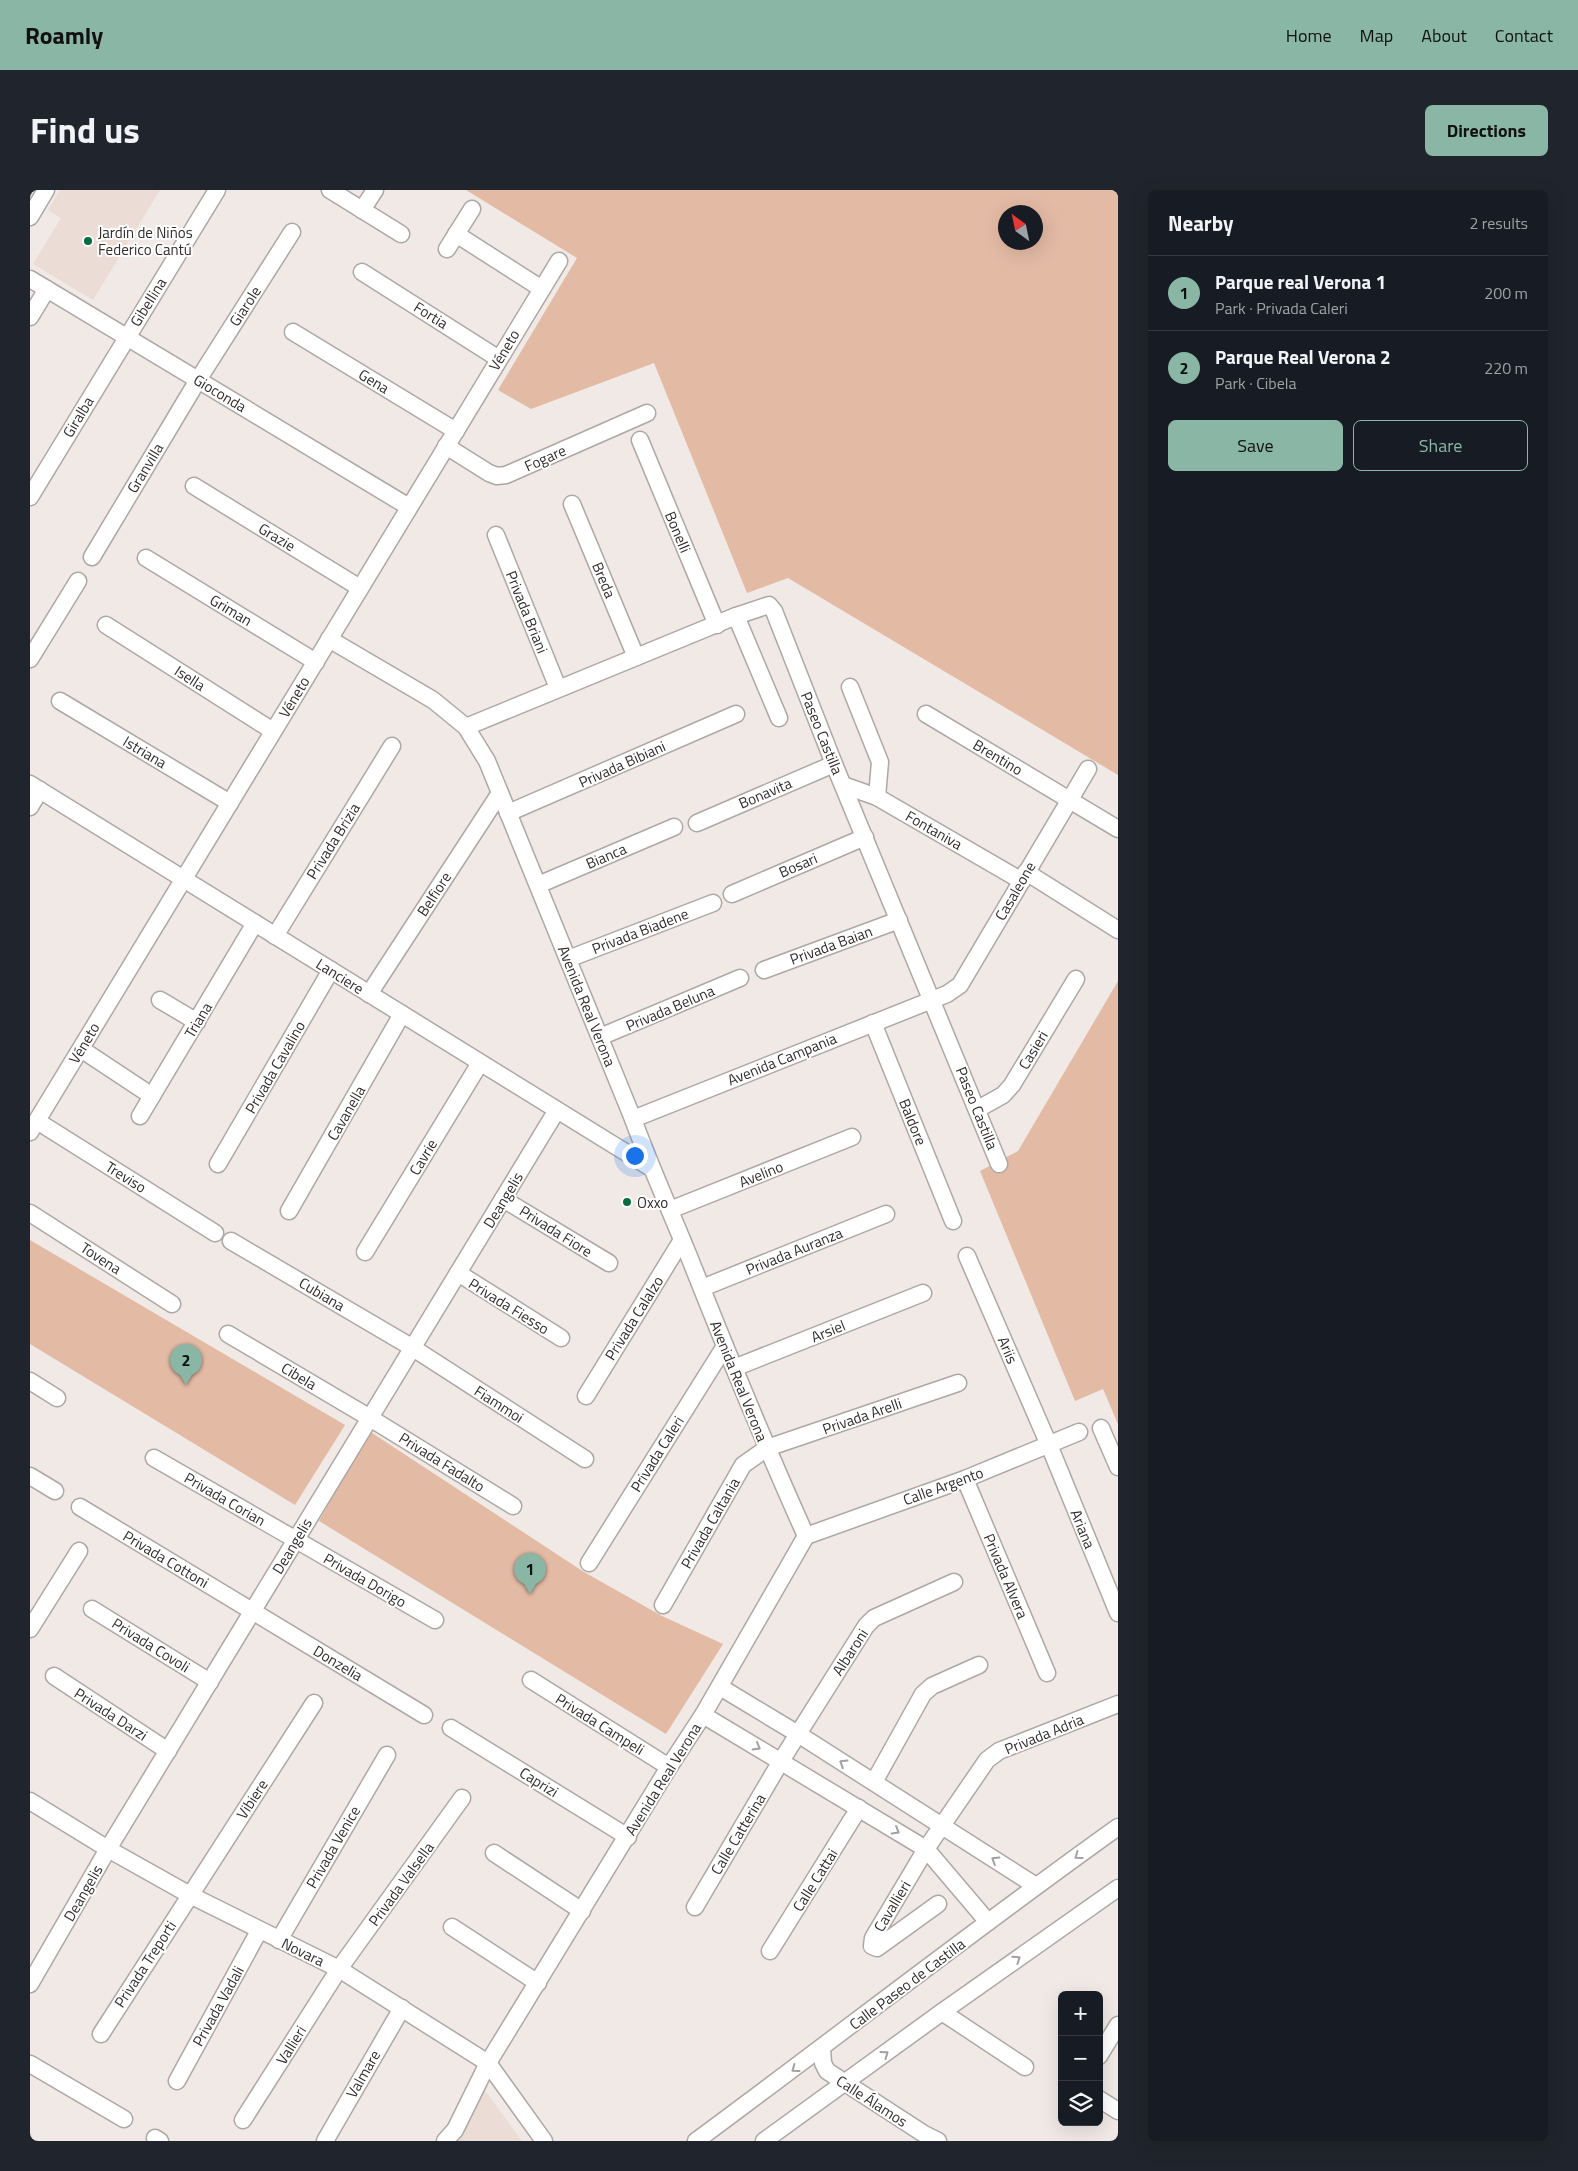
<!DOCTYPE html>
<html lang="en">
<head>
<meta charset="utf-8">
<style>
	body { margin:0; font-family:"Titillium Web",sans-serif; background:#20242c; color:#f1f3f6 }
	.controls { position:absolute; right:15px; bottom:15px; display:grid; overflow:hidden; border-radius:8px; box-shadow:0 5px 20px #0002 }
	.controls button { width:45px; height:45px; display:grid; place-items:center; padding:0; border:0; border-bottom:1px solid #363941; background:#171b24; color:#f1f3f6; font:25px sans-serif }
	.compass { position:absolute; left:968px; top:15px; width:45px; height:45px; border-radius:50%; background:#171b24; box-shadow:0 5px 20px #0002; rotate:327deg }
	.you { position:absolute; left:604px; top:965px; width:18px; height:18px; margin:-12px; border:4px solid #fff; border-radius:50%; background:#1a73e8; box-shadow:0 0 0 8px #1a73e833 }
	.badge { display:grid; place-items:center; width:32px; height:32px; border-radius:50%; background:#89b6a5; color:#111; font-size:16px; font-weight:700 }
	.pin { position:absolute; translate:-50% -41px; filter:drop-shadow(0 1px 2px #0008) }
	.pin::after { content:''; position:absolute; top:26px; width:18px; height:15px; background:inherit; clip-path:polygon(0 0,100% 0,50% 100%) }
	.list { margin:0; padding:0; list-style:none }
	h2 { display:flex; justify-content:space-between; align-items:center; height:65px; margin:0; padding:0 20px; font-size:21px }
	h2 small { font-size:16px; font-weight:400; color:#9ea1a6 }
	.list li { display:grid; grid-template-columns:32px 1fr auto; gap:15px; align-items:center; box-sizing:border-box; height:75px; padding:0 20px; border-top:1px solid #363941 }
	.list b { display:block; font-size:19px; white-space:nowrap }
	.list p { margin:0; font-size:16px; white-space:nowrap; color:#9ea1a6 }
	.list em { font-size:16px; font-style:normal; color:#9ea1a6 }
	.actions { display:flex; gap:10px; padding:15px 20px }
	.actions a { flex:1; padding:11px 0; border:1px solid #89b6a5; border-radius:8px; text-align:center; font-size:18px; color:#89b6a5 }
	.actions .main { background:#89b6a5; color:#111 }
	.icon { flex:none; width:28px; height:28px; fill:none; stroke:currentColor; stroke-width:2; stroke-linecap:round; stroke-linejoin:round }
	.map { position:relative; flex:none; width:1088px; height:1951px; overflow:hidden; border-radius:8px }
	header { display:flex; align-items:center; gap:30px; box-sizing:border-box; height:70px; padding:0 25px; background:#89b6a5; color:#111 }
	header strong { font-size:24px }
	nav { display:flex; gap:28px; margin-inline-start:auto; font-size:18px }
	.intro { display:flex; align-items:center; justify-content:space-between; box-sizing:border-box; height:120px; padding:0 30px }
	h1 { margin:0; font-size:35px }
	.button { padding:12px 22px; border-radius:8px; background:#89b6a5; color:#111; font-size:18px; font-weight:700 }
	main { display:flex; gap:30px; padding:0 30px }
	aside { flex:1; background:#171b24; border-radius:8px; box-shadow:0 5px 20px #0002 }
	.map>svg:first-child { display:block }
	.built { fill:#ebddd6 }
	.green { fill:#e3baa4; fill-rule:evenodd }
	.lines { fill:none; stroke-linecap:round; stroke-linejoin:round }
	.minor-casing { stroke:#aea8a5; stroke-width:19 }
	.minor { stroke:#fff; stroke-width:16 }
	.oneway { stroke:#a2a0a0 }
	.poi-dot { fill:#096c41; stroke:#fff; stroke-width:2 }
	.labels { text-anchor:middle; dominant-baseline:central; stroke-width:4; stroke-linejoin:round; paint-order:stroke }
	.poi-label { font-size:15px; fill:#302d2c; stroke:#fff; text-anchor:start }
	.street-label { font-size:15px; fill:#302d2c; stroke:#fff }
</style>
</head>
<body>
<header>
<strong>Roamly</strong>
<nav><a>Home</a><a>Map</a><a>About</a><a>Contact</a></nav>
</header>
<div class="intro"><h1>Find us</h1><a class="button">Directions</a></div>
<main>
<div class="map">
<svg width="1088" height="1951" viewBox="0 0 1088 1951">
	<rect width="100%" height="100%" fill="#f0e9e6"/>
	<g class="built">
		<path d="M30,0H130L63,110L3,74L31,28L18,20Z"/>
		<path d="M451,1895L492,1951H422Z"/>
	</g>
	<g class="green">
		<path d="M436,0H1088V585L758,388L717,403L624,173L501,219L468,200L547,68ZM1006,22V52H976V22Z"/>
		<path d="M1088,791V1234L1073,1199L1045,1211L950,981L988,961Z"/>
		<path d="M0,1050L315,1235L265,1315L0,1154Z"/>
		<path d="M339,1241L554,1382L632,1426L693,1454L636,1544L289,1331Z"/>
	</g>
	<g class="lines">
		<defs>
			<g id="minor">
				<path d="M300,0L371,44"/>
				<path d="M332,20L345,0"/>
				<path d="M0,27L16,0"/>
				<path d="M426,44L512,99"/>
				<path d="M417,59L442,19"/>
				<path d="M332,82L469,169"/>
				<path d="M0,89L379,317"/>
				<path d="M0,127L17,99"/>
				<path d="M263,142L426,241"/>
				<path d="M610,250L687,435"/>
				<path d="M416,256L459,283L467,286L476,285L617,223"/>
				<path d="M164,296L330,398"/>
				<path d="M0,307L187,0"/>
				<path d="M542,314L606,467"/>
				<path d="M466,345L528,498"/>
				<path d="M62,367L168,190L262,42"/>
				<path d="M116,368L286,472"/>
				<path d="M706,426L749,528"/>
				<path d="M76,435L243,541"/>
				<path d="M299,449L403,510L436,537L457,571L603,929C620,976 641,1022 660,1069C697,1162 735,1255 776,1346"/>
				<path d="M0,469L48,391"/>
				<path d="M820,497L850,572L847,607"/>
				<path d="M30,511L200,613"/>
				<path d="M896,524L1088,639"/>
				<path d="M436,537L706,426L739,415L744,421L804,574L969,974"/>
				<path d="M0,594L621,978"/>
				<path d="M813,595L847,607L992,691"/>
				<path d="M0,617L10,600"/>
				<path d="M478,623L706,524"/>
				<path d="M667,633L804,574"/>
				<path d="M996,682L1088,740"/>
				<path d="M508,695L644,637"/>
				<path d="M702,704L835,647"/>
				<path d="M245,746L362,556"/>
				<path d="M538,769L683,713"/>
				<path d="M734,780L869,730"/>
				<path d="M339,804L470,603"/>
				<path d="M130,810L167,832"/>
				<path d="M843,833L923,1031"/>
				<path d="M570,847L710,788"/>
				<path d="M51,859L122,906"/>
				<path d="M948,919L973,905L982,895L1046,789"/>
				<path d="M110,926L225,733"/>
				<path d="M603,929L917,804L930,795L1058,579"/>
				<path d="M7,931L185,1043"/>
				<path d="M0,942L529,71"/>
				<path d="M188,974L301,780"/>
				<path d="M473,1009L579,1073"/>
				<path d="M640,1020L822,947"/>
				<path d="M259,1021L372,824"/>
				<path d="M0,1023L142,1114"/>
				<path d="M201,1051L383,1158L555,1269"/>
				<path d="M335,1062L450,873"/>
				<path d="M937,1066L1019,1255L1088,1423"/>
				<path d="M428,1083L531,1148"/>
				<path d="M672,1098L856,1024"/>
				<path d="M198,1144L340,1228L483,1316"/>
				<path d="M704,1178L893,1103"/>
				<path d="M0,1191L27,1208"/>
				<path d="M556,1206L652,1050"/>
				<path d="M1071,1238L1088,1277"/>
				<path d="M124,1268L405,1430"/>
				<path d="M0,1286L25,1301"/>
				<path d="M935,1289L1017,1483"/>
				<path d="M50,1317L394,1525"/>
				<path d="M776,1346L935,1289L1049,1242"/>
				<path d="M559,1373L695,1156"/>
				<path d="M633,1415L713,1275L737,1258L928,1193"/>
				<path d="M62,1419L180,1492"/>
				<path d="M0,1439L49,1361"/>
				<path d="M24,1486L138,1561"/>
				<path d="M501,1490L639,1577"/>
				<path d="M690,1497L768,1544L1006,1696"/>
				<path d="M673,1525L896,1659L958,1732"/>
				<path d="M421,1538L598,1647"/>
				<path d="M844,1592L893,1504L902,1496L949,1475"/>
				<path d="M0,1611L78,1659L160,1705L309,1779L458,1873L514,1951"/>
				<path d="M464,1663L552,1721"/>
				<path d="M908,1714L847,1758L842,1756L843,1748L896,1659L957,1570L969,1561L1088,1514"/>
				<path d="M665,1717L751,1571L836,1436L844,1428L924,1392"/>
				<path d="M422,1737L508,1793"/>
				<path d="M249,1750L357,1565"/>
				<path d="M740,1761L829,1618"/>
				<path d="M0,1794L78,1659L527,920"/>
				<path d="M912,1822L995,1877"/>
				<path d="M71,1844L284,1513"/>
				<path d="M792,1858L793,1873L797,1881L894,1944L908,1951"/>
				<path d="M1069,1866L1088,1835"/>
				<path d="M0,1874L94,1929"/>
				<path d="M147,1891L229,1741"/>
				<path d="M1069,1909L1088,1921"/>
				<path d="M213,1930L309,1779L432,1608"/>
				<path d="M125,1948L130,1951"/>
				<path d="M295,1951L372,1818"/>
				<path d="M415,1951L425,1940L458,1873L639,1577L673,1525L776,1346"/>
				<path d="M666,1951C807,1847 945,1739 1088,1637"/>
				<path d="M734,1951L912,1822L1088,1698"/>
			</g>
		</defs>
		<use href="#minor" class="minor-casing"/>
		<use href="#minor" class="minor"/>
	</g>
	<defs><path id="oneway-chevron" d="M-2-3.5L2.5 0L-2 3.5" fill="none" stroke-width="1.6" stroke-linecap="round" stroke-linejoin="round" transform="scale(1.25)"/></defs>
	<g class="oneway">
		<use href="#oneway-chevron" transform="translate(727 1557) rotate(30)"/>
		<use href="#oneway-chevron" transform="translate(813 1573) rotate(-148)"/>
		<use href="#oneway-chevron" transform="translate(866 1641) rotate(31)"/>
		<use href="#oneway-chevron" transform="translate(1048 1666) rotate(144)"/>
		<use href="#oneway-chevron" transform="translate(965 1670) rotate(-148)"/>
		<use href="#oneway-chevron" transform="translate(987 1769) rotate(-35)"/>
		<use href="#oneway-chevron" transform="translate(855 1864) rotate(-36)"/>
		<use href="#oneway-chevron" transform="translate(765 1879) rotate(144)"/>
	</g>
	<g class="poi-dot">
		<circle cx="58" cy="51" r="5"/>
		<circle cx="597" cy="1012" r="5"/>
	</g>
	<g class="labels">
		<g class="poi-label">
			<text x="68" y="42">Jardín de Niños<tspan x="68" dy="17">Federico Cantú</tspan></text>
			<text x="607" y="1012">Oxxo</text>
		</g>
		<g class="street-label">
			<text transform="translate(118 112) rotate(-58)">Gibellina</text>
			<text transform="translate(215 116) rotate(-57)">Giarole</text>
			<text transform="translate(401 125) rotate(32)">Fortia</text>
			<text transform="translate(474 160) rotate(-59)">Véneto</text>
			<text transform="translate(344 191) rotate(31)">Gena</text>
			<text transform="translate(190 203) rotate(31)">Gioconda</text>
			<text transform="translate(48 227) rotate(-59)">Giralba</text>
			<text transform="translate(515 268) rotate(-24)">Fogare</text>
			<text transform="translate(115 278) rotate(-59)">Granvilla</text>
			<text transform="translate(648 342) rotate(67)">Bonelli</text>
			<text transform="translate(247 347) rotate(31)">Grazie</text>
			<text transform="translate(574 390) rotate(67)">Breda</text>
			<text transform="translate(201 420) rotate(31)">Griman</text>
			<text transform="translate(497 422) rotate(68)">Privada Briani</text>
			<text transform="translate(160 488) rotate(33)">Isella</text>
			<text transform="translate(264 507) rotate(-59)">Véneto</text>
			<text transform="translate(792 543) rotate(68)">Paseo Castilla</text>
			<text transform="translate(115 562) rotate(31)">Istriana</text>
			<text transform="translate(968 567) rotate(31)">Brentino</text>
			<text transform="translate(592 574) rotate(-24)">Privada Bibiani</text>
			<text transform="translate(735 603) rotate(-23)">Bonavita</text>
			<text transform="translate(904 640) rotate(30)">Fontaniva</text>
			<text transform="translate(303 651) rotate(-58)">Privada Brizia</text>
			<text transform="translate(576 666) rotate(-23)">Bianca</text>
			<text transform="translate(768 675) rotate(-23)">Bosari</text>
			<text transform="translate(985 701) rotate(-60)">Casaleone</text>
			<text transform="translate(404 704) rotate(-57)">Belfiore</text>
			<text transform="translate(610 741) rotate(-21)">Privada Biadene</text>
			<text transform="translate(801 755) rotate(-20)">Privada Baian</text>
			<text transform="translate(310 786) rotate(32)">Lanciere</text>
			<text transform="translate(557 816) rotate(68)">Avenida Real Verona</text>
			<text transform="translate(640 818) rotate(-23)">Privada Beluna</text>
			<text transform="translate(168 830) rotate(-59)">Triana</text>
			<text transform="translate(54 853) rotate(-59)">Véneto</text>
			<text transform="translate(1003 860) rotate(-59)">Casieri</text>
			<text transform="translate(752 869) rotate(-22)">Avenida Campania</text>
			<text transform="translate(245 877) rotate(-60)">Privada Cavalino</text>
			<text transform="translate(947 918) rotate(68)">Paseo Castilla</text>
			<text transform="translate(316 923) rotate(-60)">Cavanella</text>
			<text transform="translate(883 932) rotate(68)">Baldore</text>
			<text transform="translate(393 967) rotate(-59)">Cavrie</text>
			<text transform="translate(731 984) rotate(-22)">Avelino</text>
			<text transform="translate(96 987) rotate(32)">Treviso</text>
			<text transform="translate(473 1010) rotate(-59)">Deangelis</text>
			<text transform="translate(526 1041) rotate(32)">Privada Fiore</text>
			<text transform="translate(764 1061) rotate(-22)">Privada Auranza</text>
			<text transform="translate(71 1068) rotate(33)">Tovena</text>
			<text transform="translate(292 1104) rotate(31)">Cubiana</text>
			<text transform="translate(479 1116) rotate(32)">Privada Fiesso</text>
			<text transform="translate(604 1128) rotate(-58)">Privada Calalzo</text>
			<text transform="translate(798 1141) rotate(-22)">Arsiel</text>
			<text transform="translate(978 1160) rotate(67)">Ariis</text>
			<text transform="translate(269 1186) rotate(31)">Cibela</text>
			<text transform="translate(709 1191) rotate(68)">Avenida Real Verona</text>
			<text transform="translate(469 1214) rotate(33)">Fiammoi</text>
			<text transform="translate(832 1226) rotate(-19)">Privada Arelli</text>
			<text transform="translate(627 1264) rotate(-58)">Privada Caleri</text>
			<text transform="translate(412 1272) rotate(32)">Privada Fadalto</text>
			<text transform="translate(913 1296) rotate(-20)">Calle Argento</text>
			<text transform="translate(195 1309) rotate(30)">Privada Corian</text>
			<text transform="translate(680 1333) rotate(-60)">Privada Caltania</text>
			<text transform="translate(1053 1339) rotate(68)">Ariana</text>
			<text transform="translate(262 1356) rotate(-59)">Deangelis</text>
			<text transform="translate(136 1369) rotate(31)">Privada Cottoni</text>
			<text transform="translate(976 1386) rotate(67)">Privada Alvera</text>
			<text transform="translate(335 1390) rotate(30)">Privada Dorigo</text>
			<text transform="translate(121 1455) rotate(32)">Privada Covoli</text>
			<text transform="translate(820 1462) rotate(-57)">Albaroni</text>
			<text transform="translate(308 1473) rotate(31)">Donzelia</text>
			<text transform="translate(81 1524) rotate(33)">Privada Darzi</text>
			<text transform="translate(570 1534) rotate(32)">Privada Campeli</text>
			<text transform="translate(1014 1544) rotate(-22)">Privada Adria</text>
			<text transform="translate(633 1589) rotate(-58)">Avenida Real Verona</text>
			<text transform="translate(509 1592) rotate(32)">Caprizi</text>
			<text transform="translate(222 1609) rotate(-57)">Vibiere</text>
			<text transform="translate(708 1644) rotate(-59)">Calle Catterina</text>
			<text transform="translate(303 1657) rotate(-60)">Privada Venice</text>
			<text transform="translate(785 1690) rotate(-58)">Calle Cattai</text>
			<text transform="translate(371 1694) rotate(-54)">Privada Valsella</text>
			<text transform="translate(53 1703) rotate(-60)">Deangelis</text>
			<text transform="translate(862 1716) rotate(-59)">Cavallieri</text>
			<text transform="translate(273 1762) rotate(26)">Novara</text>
			<text transform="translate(115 1774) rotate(-57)">Privada Treporti</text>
			<text transform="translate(877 1794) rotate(-37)">Calle Paseo de Castilla</text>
			<text transform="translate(188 1816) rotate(-61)">Privada Vadali</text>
			<text transform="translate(261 1855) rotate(-58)">Vallieri</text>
			<text transform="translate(333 1884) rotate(-60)">Valmare</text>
			<text transform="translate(842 1911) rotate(33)">Calle Álamos</text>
		</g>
	</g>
</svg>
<div class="controls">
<button>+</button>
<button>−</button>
<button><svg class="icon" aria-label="layers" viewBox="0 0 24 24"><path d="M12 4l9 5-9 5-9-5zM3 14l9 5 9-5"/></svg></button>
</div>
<svg class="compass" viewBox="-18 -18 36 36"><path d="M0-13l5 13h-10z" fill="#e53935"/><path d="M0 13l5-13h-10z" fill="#9ea1a6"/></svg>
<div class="you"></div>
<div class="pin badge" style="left:500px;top:1404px">1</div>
<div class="pin badge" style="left:156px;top:1195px">2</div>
</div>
<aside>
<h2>Nearby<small>2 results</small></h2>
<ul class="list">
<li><span class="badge">1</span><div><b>Parque real Verona 1</b><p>Park · Privada Caleri</p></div><em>200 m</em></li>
<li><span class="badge">2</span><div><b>Parque Real Verona 2</b><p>Park · Cibela</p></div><em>220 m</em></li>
</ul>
<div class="actions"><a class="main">Save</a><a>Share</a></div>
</aside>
</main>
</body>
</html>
